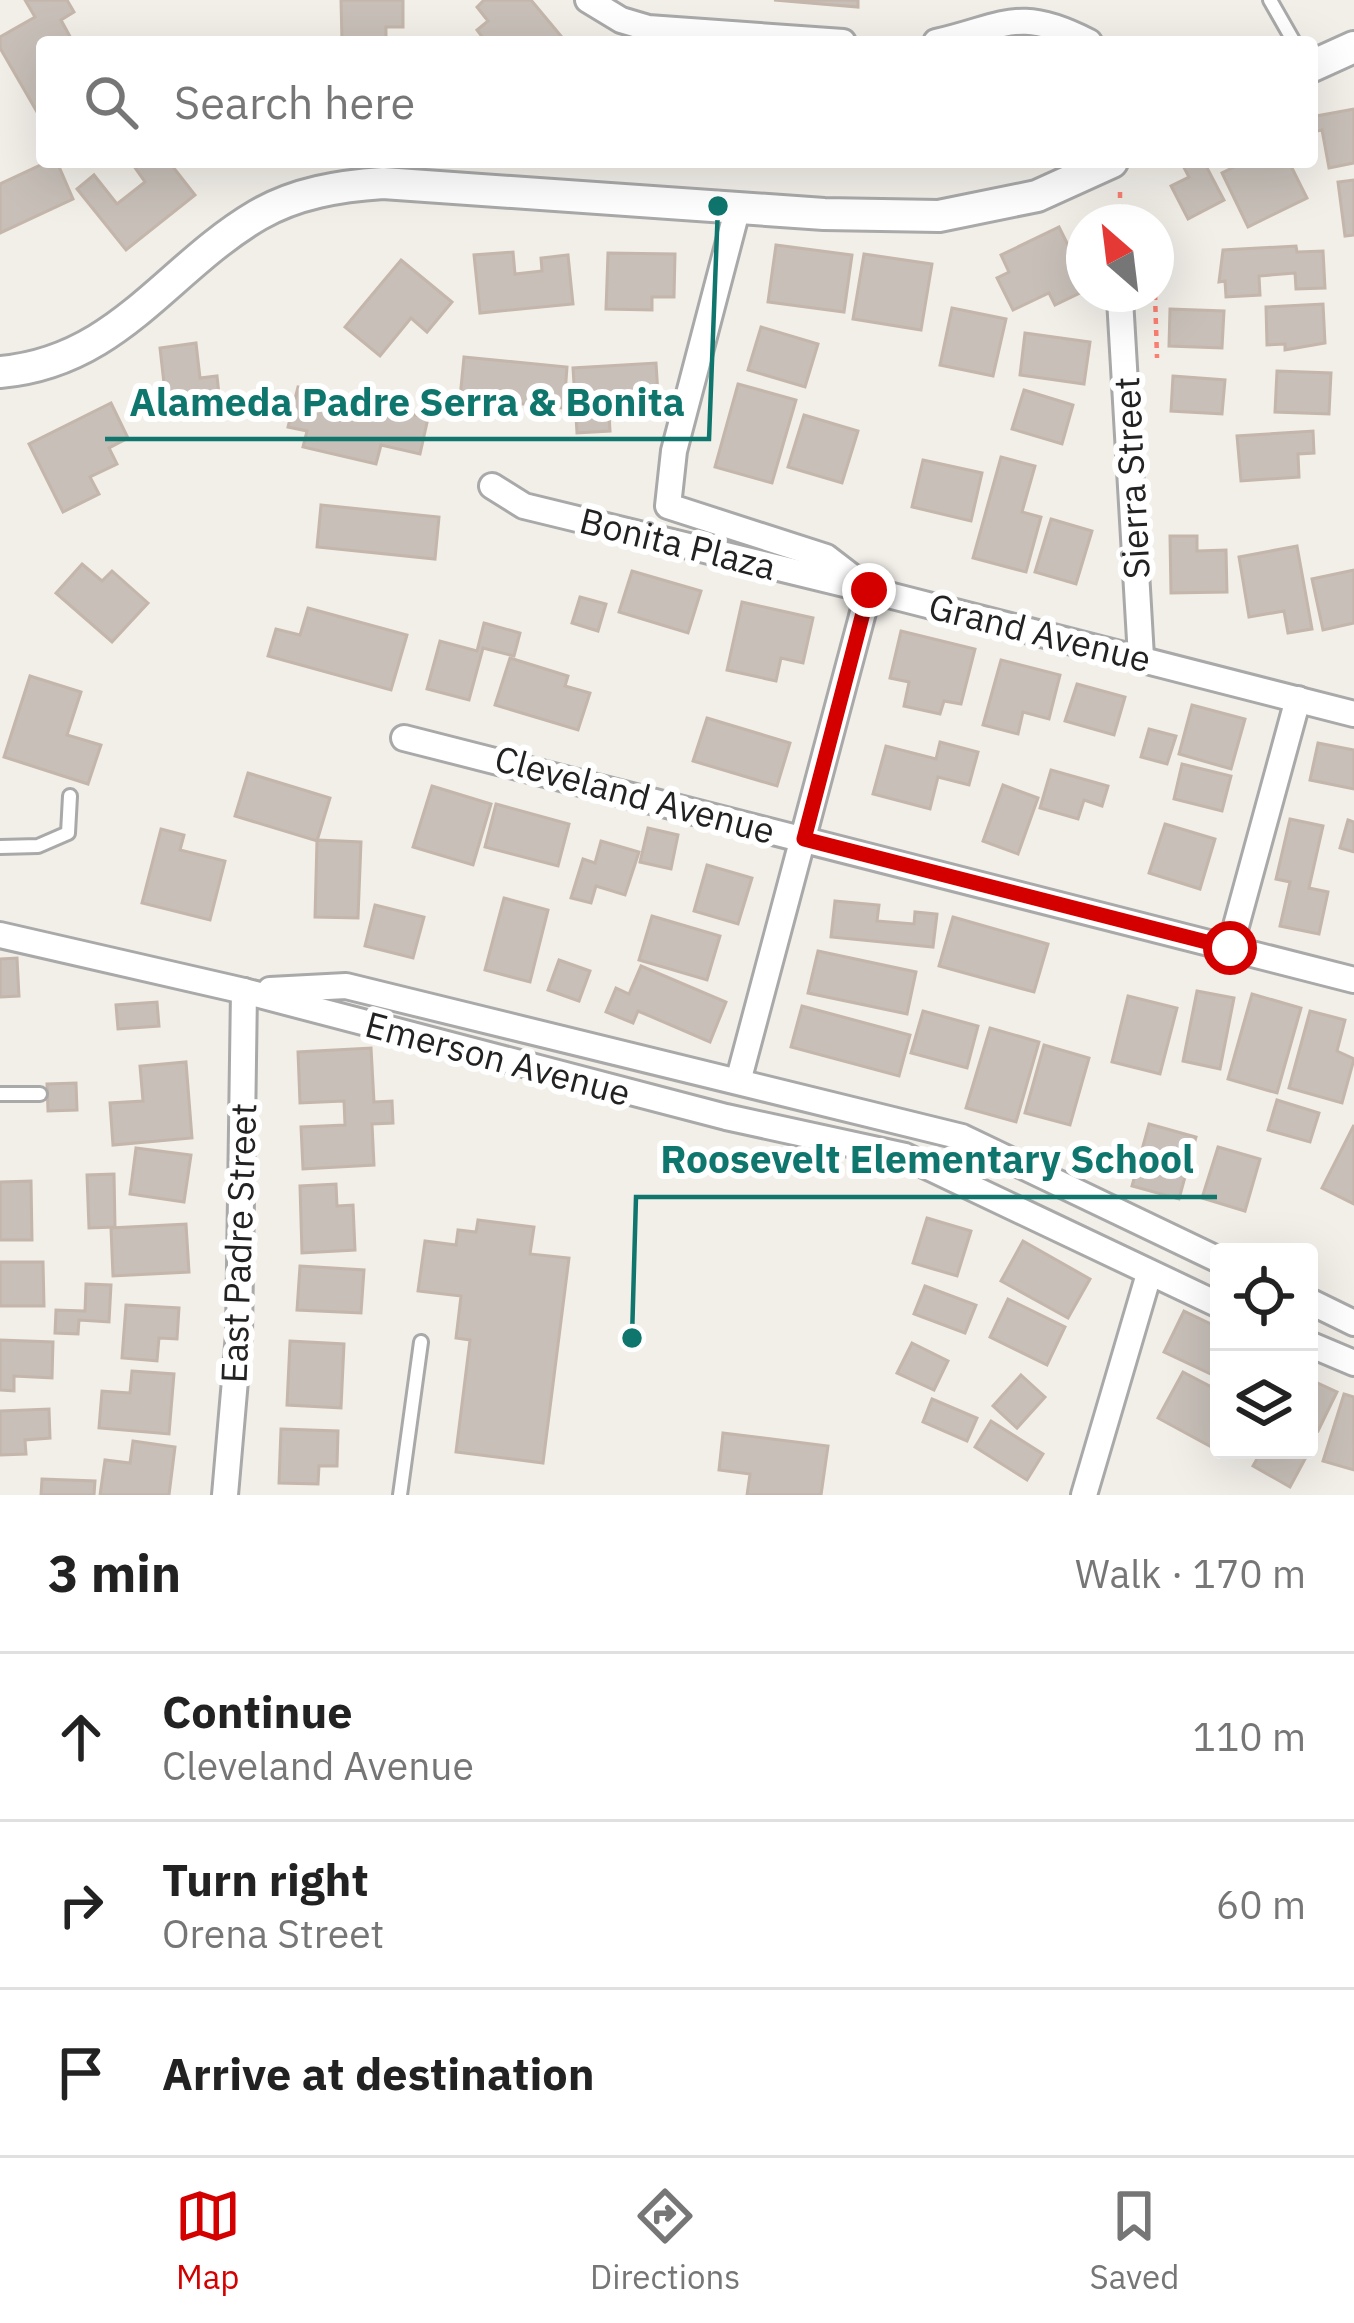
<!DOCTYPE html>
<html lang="en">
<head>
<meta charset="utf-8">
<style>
	body { margin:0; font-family:"IBM Plex Sans",sans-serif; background:#f2f2f2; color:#222 }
	.controls { position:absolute; right:36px; bottom:36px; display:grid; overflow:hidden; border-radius:12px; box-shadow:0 12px 48px #0002 }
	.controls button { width:108px; height:108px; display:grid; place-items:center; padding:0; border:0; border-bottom:3px solid #e0e0e0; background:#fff; color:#222; font:60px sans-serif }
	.compass { position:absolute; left:1066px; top:204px; width:108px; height:108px; border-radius:50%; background:#fff; box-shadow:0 12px 48px #0002; rotate:332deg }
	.stop { position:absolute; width:36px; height:36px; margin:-27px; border:9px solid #d40000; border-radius:50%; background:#fff }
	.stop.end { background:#d40000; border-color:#fff; box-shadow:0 3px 12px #0008 }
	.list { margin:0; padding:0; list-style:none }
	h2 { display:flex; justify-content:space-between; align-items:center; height:156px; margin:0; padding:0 48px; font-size:51px }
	h2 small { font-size:39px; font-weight:400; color:#767676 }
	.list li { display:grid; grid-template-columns:78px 1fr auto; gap:36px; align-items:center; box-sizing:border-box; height:168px; padding:0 48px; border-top:3px solid #e0e0e0 }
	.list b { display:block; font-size:45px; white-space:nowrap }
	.list p { margin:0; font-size:39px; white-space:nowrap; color:#767676 }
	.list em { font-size:39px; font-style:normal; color:#767676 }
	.icon { flex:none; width:66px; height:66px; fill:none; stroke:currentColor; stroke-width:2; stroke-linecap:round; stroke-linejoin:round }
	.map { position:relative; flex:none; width:1354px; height:1495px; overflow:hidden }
	.search { position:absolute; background:#fff; box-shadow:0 12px 48px #0002; left:36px; right:36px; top:36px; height:132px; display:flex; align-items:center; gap:30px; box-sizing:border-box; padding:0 42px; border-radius:12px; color:#767676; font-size:45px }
	.sheet { height:660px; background:#fff }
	nav { display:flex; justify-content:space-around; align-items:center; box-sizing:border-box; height:168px; border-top:3px solid #e0e0e0; background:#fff; font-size:33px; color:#767676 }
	nav a { display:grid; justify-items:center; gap:6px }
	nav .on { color:#d40000 }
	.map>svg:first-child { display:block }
	.building { fill:#c7bfb8; stroke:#c4b6ab; stroke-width:3 }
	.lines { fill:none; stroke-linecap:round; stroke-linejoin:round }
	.service-casing { stroke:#a9a9a9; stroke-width:18 }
	.minor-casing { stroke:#a9a9a9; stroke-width:30 }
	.tertiary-casing { stroke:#a9a9a9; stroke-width:36 }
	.path { stroke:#fa8072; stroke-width:4.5; stroke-dasharray:6 6; stroke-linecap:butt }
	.service { stroke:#fff; stroke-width:12 }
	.minor { stroke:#fff; stroke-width:24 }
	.tertiary { stroke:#fff; stroke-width:30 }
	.route { stroke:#d40000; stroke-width:15 }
	.labels { text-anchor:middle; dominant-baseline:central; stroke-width:12; stroke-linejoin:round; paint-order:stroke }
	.street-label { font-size:36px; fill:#222; stroke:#fff }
	.leader { fill:none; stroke:#0f766e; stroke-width:4.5 }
	.callout-dot { fill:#0f766e; stroke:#fff; stroke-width:4.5 }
	.callout-label { font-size:39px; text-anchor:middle; font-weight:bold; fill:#0f766e; stroke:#fff; stroke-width:12; stroke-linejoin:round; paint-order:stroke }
</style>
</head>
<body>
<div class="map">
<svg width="1354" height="1495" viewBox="0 0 1354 1495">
	<rect width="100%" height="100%" fill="#f2efe9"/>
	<g class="building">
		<path d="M25,0H67L74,12L61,20L73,42H42V109L37,112L0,48V37L35,17Z"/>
		<path d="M341,0H403V27H386V42H342Z"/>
		<path d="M484,0H531L566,42H486L477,30L488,21L477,7Z"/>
		<path d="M774,0H858V7Z"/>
		<path d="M1312,106L1316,116L1354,109V163L1329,168L1322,130L1312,132Z"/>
		<path d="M47,162H57L73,199L0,233V184Z"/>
		<path d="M180,162L173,167L195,195L126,250L77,189L94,175L117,204L145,182L131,162Z"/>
		<path d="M1181,162H1204L1224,200L1188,219L1171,186L1189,177Z"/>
		<path d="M1244,162H1289L1307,198L1248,227L1222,173Z"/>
		<path d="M1354,180V235L1345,236L1338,182Z"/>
		<path d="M1059,227L1084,277V291L1055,305L1049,293L1013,310L997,278L1009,272L1001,255Z"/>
		<path d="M776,245L852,255L844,312L768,302Z"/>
		<path d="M1296,246L1297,252L1323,251L1325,288L1296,289L1295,273L1259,276L1260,295L1226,297L1225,281L1219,282L1223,250Z"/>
		<path d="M513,252L515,274L542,271L541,258L568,255L573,304L480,313L474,255Z"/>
		<path d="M608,253L675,254L674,297H652V310L606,309Z"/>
		<path d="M864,254L932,264L921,330L853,319Z"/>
		<path d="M401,260L452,302L427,332L411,318L380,356L345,327Z"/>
		<path d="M1323,304L1325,343L1285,350V344L1267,345L1266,307Z"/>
		<path d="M952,308L1006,319L993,376L940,365Z"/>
		<path d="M1170,309L1224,311L1222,348L1169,346Z"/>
		<path d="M761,327L818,344L805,387L748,370Z"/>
		<path d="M1025,333L1090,342L1084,384L1020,375Z"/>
		<path d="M196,343L200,378L217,376L221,413L168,419L160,348Z"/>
		<path d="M464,357L567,367L564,408L460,398Z"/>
		<path d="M656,363L659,410L609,413L610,431L577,433L573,368Z"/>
		<path d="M1277,371L1331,373L1329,414L1275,412Z"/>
		<path d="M1173,376L1225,380L1222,414L1171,411Z"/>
		<path d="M738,384L796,400L772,483L715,467Z"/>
		<path d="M298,387L428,418L420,454L381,445L376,464L303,447L307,431L288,427Z"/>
		<path d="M1024,390L1073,405L1062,444L1012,429Z"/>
		<path d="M111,403L128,438L109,448L117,464L90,477L99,494L63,512L29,444Z"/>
		<path d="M804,415L858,431L842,483L788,467Z"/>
		<path d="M1313,431L1314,453L1298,454L1299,477L1241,481L1237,436Z"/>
		<path d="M1001,457L1035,466L1022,512L1041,517L1026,572L973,558Z"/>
		<path d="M923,460L982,473L971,521L912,507Z"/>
		<path d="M321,505L439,517L435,559L317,547Z"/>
		<path d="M1051,519L1092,531L1076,584L1035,572Z"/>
		<path d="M1170,536H1197V551L1226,550L1227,592L1171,593Z"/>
		<path d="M1297,546L1312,629L1288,633L1284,611L1249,617L1239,557Z"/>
		<path d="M82,564L102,581L112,571L148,603L112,642L56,593Z"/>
		<path d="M1354,570V623L1323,630L1312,579Z"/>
		<path d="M632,571L701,591L688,633L619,612Z"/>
		<path d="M580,597L606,604L598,631L572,623Z"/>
		<path d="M742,602L813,618L803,663L781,658L776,681L727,670Z"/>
		<path d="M308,608L407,635L391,690L268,656L276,629L300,635Z"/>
		<path d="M484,623L520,633L514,656L483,648L469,700L427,689L440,641L477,651Z"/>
		<path d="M901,631L975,649L961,704L944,701L940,714L904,706L909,682L890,678Z"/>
		<path d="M510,658L568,676L565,686L590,693L578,730L495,705Z"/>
		<path d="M1001,660L1060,675L1049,719L1023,712L1018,734L983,725Z"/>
		<path d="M30,676L81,692L67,735L101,745L88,784L4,757Z"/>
		<path d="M1077,684L1125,697L1114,735L1065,721Z"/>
		<path d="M1192,705L1245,719L1231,769L1179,754Z"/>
		<path d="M707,718L790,743L777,786L693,761Z"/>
		<path d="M1149,729L1176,736L1167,764L1141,757Z"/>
		<path d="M940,742L978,752L969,785L938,777L930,809L873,794L886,746L936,759Z"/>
		<path d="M1318,743L1354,750V789L1310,780Z"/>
		<path d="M1182,764L1231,776L1222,811L1174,799Z"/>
		<path d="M1051,770L1108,786L1102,806L1084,800L1078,819L1040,808Z"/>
		<path d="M248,773L330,798L317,841L235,816Z"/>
		<path d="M1003,785L1038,798L1018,854L983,841Z"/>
		<path d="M432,786L491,804L473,865L413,847Z"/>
		<path d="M496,804L569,824L558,866L485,847Z"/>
		<path d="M1290,819L1323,826L1309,888L1328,892L1319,934L1280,926L1290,882L1276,879Z"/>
		<path d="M1348,820L1354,822V852L1340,848Z"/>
		<path d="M1165,824L1215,839L1200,889L1149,873Z"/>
		<path d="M648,828L678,835L671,869L640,862Z"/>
		<path d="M161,829L184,835L180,850L225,861L210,920L142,903Z"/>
		<path d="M317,840L361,842L358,918L315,917Z"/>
		<path d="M601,841L639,852L625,895L596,886L591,903L571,898L583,859L595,863Z"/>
		<path d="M707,865L752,878L738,924L694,911Z"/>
		<path d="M504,898L548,910L530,982L485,970Z"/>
		<path d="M835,901L879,905L877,921L914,924L915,912L937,914L933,947L831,937Z"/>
		<path d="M375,905L424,917L413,958L365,946Z"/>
		<path d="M652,916L720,936L707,980L639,960Z"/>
		<path d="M953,917L1048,944L1034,992L939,966Z"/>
		<path d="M818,951L916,972L907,1014L808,993Z"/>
		<path d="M17,958L19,996L0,997V959Z"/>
		<path d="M559,960L590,971L579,1001L548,990Z"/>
		<path d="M641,966L726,1002L710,1042L638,1011L633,1023L606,1012L616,988L629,994Z"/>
		<path d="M1197,991L1234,998L1220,1069L1183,1061Z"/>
		<path d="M1252,994L1301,1008L1277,1093L1228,1079Z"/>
		<path d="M1128,996L1177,1008L1160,1074L1112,1062Z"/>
		<path d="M157,1002L159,1026L118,1029L116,1005Z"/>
		<path d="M802,1006L910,1035L899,1076L791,1047Z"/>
		<path d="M923,1011L978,1026L967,1068L911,1053Z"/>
		<path d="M1310,1011L1345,1020L1337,1051L1354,1059L1342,1103L1289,1088Z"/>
		<path d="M990,1028L1039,1042L1016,1122L966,1108Z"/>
		<path d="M1044,1045L1089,1058L1070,1125L1025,1113Z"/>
		<path d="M371,1048L374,1102L392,1101L393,1123L372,1124L374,1165L303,1169L301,1127L345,1125L344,1101L300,1103L298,1052Z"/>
		<path d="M186,1062L192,1138L113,1145L110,1103L143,1101L140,1066Z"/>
		<path d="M76,1083L77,1110L48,1111L47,1084Z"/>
		<path d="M1277,1100L1319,1113L1310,1142L1268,1130Z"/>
		<path d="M1149,1124L1196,1137L1179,1199L1132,1186Z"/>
		<path d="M1354,1125V1204L1322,1188Z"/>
		<path d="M1218,1147L1260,1159L1245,1211L1202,1198Z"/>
		<path d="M136,1148L191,1155L184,1202L130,1194Z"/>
		<path d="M114,1174L115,1227L89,1228L87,1175Z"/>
		<path d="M31,1181L32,1240H0V1182Z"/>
		<path d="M336,1184L337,1206L353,1205L355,1250L302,1253L300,1186Z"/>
		<path d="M927,1218L971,1231L957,1276L913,1263Z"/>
		<path d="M478,1220L534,1227L530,1254L569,1258L543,1463L456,1452L470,1340L456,1338L461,1296L418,1291L425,1241L456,1245L458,1230L476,1232Z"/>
		<path d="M186,1224L189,1272L113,1276L111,1228Z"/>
		<path d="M1023,1241L1090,1279L1068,1318L1001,1281Z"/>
		<path d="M0,1262H43L44,1306H0Z"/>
		<path d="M300,1266L364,1270L361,1313L297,1310Z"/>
		<path d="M86,1284L111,1285L109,1322L79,1320L78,1334L55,1333L56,1310L85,1311Z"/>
		<path d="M925,1286L976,1305L965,1333L914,1314Z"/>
		<path d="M1008,1299L1065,1327L1047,1365L990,1337Z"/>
		<path d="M126,1305L179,1308L177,1339L159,1338L157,1361L122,1358Z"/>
		<path d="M1184,1311L1219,1328V1378L1164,1352Z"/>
		<path d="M0,1340L53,1342L52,1378L14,1376V1391L0,1390Z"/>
		<path d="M290,1341L344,1344L341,1408L287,1405Z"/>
		<path d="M912,1343L948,1361L934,1390L897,1373Z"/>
		<path d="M132,1371L174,1374L169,1434L99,1428L102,1391L130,1393Z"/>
		<path d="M1183,1372L1219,1391L1217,1450L1158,1418Z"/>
		<path d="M1021,1375L1045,1397L1017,1428L993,1406Z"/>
		<path d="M1309,1379L1337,1392L1318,1431L1309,1427Z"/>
		<path d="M1344,1394L1354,1397V1470L1323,1461Z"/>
		<path d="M932,1399L977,1418L967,1441L923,1422Z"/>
		<path d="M49,1409L50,1438L25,1440L26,1454L0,1455V1411Z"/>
		<path d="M991,1421L1043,1454L1027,1480L975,1447Z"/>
		<path d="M281,1429L338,1431L337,1466H319L318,1484L279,1483Z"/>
		<path d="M723,1433L828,1446L821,1495H747L750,1474L719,1470Z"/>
		<path d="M133,1441L175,1447L169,1495H100L105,1460L130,1463Z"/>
		<path d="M1262,1450H1289L1305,1459L1290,1487L1253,1466Z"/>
		<path d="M42,1479L95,1481L94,1495H41Z"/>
	</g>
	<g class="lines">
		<defs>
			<g id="service">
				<path d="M1270,0L1294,42"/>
				<path d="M0,847L38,846L68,833L70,796"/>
				<path d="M0,1094H40"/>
				<path d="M400,1495L421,1342"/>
			</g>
			<g id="minor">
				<path d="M588,0L621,20L648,28L843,42"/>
				<path d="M936,42C1003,27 1018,5 1089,42"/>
				<path d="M738,207L674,451L668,506L826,557L869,590L1354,714"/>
				<path d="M1120,299L1141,657"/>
				<path d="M492,486L524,506L869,590L739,1078"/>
				<path d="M404,738L1354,980"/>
				<path d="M0,935L244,991L726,1117L905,1156L1219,1305"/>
				<path d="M1230,948L1298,699"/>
				<path d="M270,990L346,986L962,1137L1219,1260"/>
				<path d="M1309,1301L1354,1323"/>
				<path d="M1309,1344L1354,1363"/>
				<path d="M225,1495L239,1334L244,991"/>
				<path d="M1084,1495L1149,1274"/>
			</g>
			<g id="tertiary">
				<path d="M1312,66L1354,47"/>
				<path d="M0,372C118,362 166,269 258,215C296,193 339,186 383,183L824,214L939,216L1037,196L1112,162"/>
			</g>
		</defs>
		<use href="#service" class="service-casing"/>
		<use href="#minor" class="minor-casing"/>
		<use href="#tertiary" class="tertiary-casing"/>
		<g class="path">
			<path d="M1120,192V222"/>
			<path d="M1155,294L1157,358"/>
		</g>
		<use href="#service" class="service"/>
		<use href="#minor" class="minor"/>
		<use href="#tertiary" class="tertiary"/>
	</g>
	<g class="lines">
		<path class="route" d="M869,590L804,839L1230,948"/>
	</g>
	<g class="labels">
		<g class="street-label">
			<text transform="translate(1131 478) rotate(-93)">Sierra Street</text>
			<text transform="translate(678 543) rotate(14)">Bonita Plaza</text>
			<text transform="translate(1040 632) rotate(14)">Grand Avenue</text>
			<text transform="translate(635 794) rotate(15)">Cleveland Avenue</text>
			<text transform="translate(498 1058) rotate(15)">Emerson Avenue</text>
			<text transform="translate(238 1243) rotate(-88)">East Padre Street</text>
		</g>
	</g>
	<path class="leader" d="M718 206L709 439H105M632 1338L636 1197H1217"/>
	<g class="callout-dot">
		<circle cx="718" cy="206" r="12"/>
		<circle cx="632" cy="1338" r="12"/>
	</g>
	<g class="callout-label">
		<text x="407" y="416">Alameda Padre Serra &amp; Bonita</text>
		<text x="927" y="1173">Roosevelt Elementary School</text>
	</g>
</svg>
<div class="controls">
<button><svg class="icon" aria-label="locate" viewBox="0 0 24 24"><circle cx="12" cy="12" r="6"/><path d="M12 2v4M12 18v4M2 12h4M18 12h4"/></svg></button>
<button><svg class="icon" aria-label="layers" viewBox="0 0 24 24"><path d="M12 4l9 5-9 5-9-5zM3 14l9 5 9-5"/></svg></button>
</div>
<svg class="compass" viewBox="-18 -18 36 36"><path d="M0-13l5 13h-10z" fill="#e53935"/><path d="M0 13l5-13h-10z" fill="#767676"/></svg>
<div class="stop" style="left:1230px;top:948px"></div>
<div class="stop end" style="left:869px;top:590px"></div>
<div class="search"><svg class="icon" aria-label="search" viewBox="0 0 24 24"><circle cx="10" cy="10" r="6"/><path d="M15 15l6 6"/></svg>Search here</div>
</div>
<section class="sheet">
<h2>3 min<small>Walk · 170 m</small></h2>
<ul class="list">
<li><svg class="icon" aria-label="ahead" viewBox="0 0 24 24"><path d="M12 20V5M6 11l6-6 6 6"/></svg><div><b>Continue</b><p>Cleveland Avenue</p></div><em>110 m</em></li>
<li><svg class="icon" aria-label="right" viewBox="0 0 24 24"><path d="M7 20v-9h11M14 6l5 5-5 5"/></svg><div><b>Turn right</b><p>Orena Street</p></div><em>60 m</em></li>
<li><svg class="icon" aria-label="arrive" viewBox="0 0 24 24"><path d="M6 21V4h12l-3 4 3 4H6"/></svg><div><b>Arrive at destination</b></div></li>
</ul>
</section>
<nav>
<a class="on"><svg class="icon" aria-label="map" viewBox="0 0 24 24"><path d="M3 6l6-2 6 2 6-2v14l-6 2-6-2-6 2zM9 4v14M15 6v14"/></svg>Map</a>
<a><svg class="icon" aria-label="directions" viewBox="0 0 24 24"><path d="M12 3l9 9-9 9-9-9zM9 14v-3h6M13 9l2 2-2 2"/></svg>Directions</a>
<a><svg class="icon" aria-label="saved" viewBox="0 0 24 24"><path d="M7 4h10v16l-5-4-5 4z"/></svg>Saved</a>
</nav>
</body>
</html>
